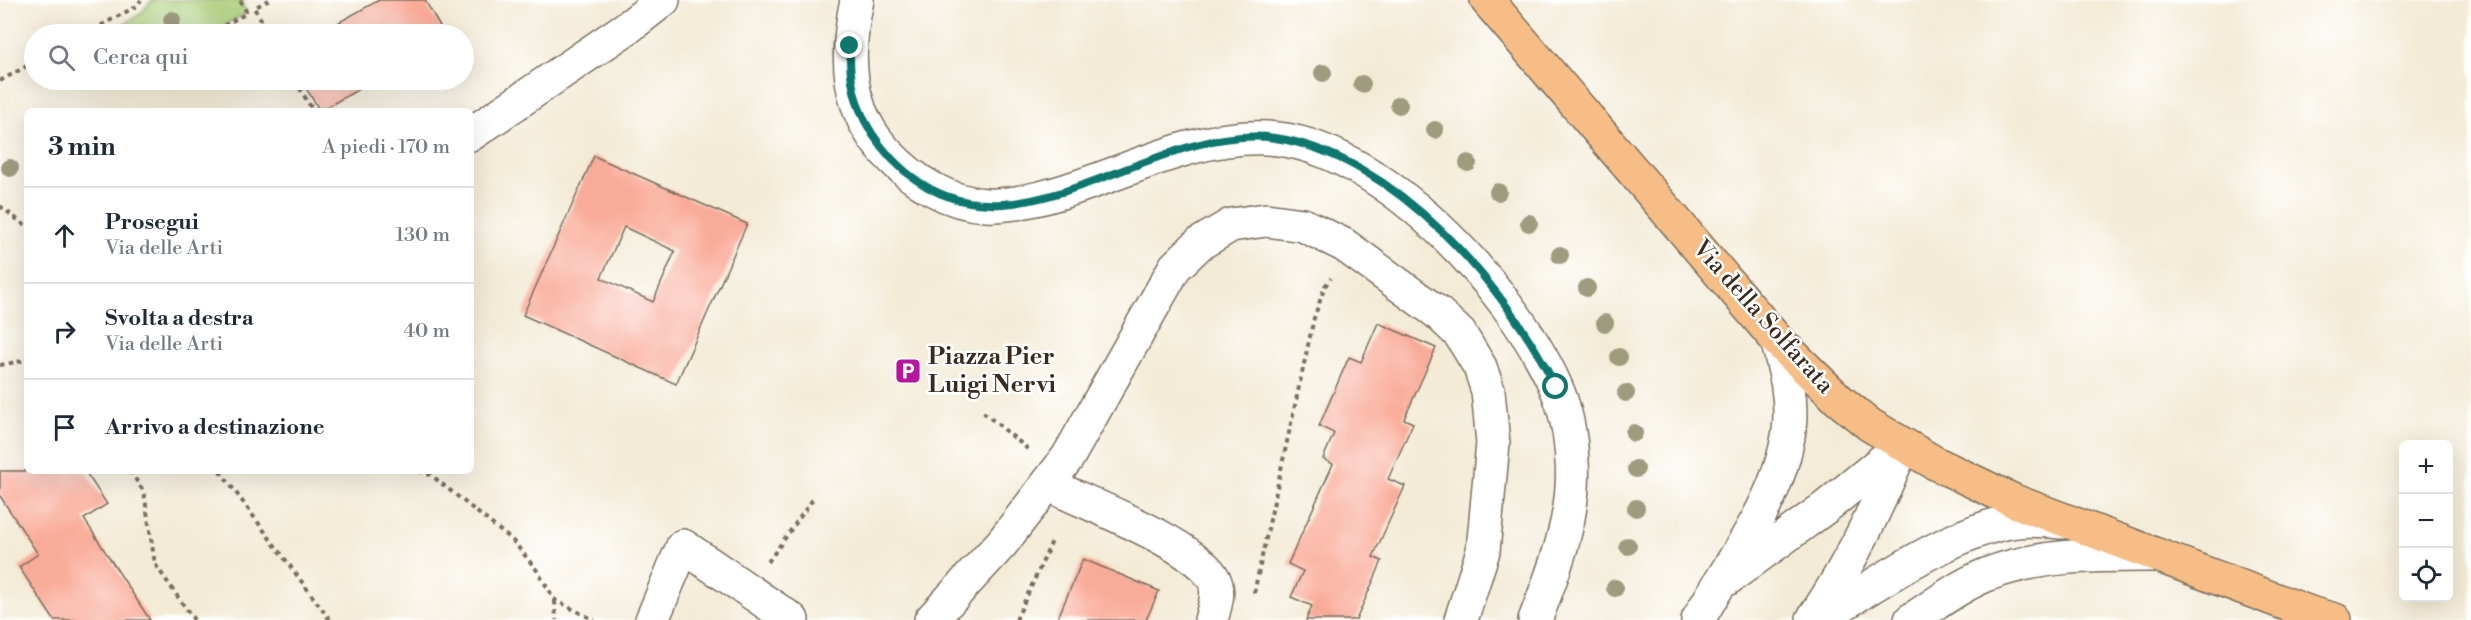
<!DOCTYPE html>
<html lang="it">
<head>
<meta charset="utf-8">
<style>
	body { margin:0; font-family:"Libre Bodoni",serif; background:#f2f2f3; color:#1f2937 }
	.controls { position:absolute; right:18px; bottom:18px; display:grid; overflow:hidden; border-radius:9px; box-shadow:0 6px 24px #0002 }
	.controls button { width:54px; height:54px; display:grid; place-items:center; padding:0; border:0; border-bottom:2px solid #e0e1e3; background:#fff; color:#1f2937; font:30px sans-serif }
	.stop { position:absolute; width:18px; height:18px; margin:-14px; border:4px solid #0f766e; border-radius:50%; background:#fff }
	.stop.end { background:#0f766e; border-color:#fff; box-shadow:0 2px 6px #0008 }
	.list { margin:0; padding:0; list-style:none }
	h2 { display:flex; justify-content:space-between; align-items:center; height:78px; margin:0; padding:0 24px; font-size:26px }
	h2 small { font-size:20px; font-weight:400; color:#747a83 }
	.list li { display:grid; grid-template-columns:39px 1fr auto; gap:18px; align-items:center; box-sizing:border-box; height:96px; padding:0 24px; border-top:2px solid #e0e1e3 }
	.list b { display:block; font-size:22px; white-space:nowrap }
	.list p { margin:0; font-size:20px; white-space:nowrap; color:#747a83 }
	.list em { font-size:20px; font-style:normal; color:#747a83 }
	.icon { flex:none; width:33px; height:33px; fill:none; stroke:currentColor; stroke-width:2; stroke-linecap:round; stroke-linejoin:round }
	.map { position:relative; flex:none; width:2471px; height:620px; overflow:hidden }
	.search { position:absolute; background:#fff; box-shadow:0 6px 24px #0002; left:24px; top:24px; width:450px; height:66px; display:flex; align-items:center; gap:15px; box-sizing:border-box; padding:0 21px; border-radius:33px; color:#747a83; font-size:22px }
	.panel { position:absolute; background:#fff; box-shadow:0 6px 24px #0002; left:24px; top:108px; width:450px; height:366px; border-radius:9px }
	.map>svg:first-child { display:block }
	.green { fill:#a7ca73; stroke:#717a48; stroke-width:1.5 }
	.building { fill:#f9ab99; fill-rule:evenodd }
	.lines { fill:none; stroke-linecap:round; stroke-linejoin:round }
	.minor-casing { stroke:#7b6e5e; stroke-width:36 }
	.major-casing { stroke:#7b6e5e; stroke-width:36 }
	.path { stroke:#7b6e5e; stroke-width:4; stroke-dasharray:4.5 4.5; stroke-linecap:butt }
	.minor { stroke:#fff; stroke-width:33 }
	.major { stroke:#f6be86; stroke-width:33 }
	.tree { fill:#9f9b7f }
	.route { stroke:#0f766e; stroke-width:8 }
	.labels { text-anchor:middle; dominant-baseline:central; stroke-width:5; stroke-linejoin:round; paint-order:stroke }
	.street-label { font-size:24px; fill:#3b2a1e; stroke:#fff }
	.poi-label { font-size:24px; font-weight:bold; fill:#3b2a1e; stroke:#fff; text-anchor:start }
</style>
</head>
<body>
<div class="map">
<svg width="2471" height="620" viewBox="0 0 2471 620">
	<rect width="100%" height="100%" fill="#fff"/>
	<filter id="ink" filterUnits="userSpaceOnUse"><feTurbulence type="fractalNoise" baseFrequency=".0167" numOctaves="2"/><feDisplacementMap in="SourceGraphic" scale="12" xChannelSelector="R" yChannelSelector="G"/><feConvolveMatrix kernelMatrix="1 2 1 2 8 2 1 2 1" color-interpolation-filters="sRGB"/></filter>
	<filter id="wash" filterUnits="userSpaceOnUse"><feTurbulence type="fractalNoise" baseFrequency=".008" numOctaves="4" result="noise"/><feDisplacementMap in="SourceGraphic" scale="24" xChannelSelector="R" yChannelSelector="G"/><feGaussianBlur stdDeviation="1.35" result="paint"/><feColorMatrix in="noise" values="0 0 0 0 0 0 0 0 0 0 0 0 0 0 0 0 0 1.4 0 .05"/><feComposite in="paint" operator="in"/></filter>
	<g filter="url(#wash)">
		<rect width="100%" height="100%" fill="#f3ebd6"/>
		<path class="green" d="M152,0H245L241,2L247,13L208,34H107L140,14Z"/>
		<g id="blocks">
			<g class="building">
				<path d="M379,0H425L444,34H318Z"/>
				<path d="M301,80H375L320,111Z"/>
				<path d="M594,156L747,224L676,384L523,315ZM624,227L675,251L653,302L601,278Z"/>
				<path d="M1378,323L1436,348L1404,419L1413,423L1388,479L1405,486L1373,557L1382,561L1356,620H1306L1312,606L1291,597L1303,571L1288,564L1333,464L1323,459L1334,433L1319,426L1349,357L1361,362Z"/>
				<path d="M0,471H85L107,504L84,519L150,620H54L19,567L38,554L0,496Z"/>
				<path d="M1083,559L1159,591L1146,620H1057Z"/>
			</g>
		</g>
	</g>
	<g filter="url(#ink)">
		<use href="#blocks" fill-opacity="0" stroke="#7b6e5e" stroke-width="1.5"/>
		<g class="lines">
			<defs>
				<g id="minor">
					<path d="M857,0C845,55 846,110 887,153C913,181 948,203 986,205C1005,206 1022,202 1040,198C1116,180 1187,134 1267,138C1380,143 1512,289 1555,385C1566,409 1571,436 1572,462C1576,516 1554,571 1535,620"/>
					<path d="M471,134L631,25L663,0"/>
					<path d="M1049,485C1088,504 1189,542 1212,576C1221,589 1215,606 1211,620"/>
					<path d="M1727,579L1826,507L1902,445"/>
					<path d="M1813,619C1850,565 1877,508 1902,447"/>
					<path d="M652,620L683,546L792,620"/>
					<path d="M931,620L1002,543L1068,457L1175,267L1199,244L1231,225L1266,220L1303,225L1344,245L1438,313L1460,334L1480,367L1488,391L1493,443L1483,551L1461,620"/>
					<path d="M1698,620C1731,560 1780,500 1789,430C1793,399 1785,369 1777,340"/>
					<path d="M1818,620C1870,588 1956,528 2016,521C2031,519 2047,521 2062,522"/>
					<path d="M1911,620C1936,604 1959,586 1986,575C2039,554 2099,555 2155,555"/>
				</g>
				<path id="major" d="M1487,0L1777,340L1839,400L1870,425L1935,463L2014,501L2313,614L2335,620"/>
			</defs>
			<use href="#minor" class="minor-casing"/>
			<use href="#major" class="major-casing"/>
			<g class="path">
				<path d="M269,0L254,8L270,34"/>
				<path d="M85,34L137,6L141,0"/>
				<path d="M208,34L247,13L240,0"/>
				<path d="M120,80L122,83L129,80"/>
				<path d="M295,80L313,111"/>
				<path d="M0,81L34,62"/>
				<path d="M0,206L27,227"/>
				<path d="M0,365L27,360"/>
				<path d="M983,412L1029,450"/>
				<path d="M130,471L144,492L155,564L194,620"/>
				<path d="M220,471L330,620"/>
				<path d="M419,471L430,475"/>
				<path d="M430,471L431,475L513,541L536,569L555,600L594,620"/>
				<path d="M768,562L813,499"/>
				<path d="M1254,593L1314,318L1325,286L1331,278"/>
				<path d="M555,601L556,620"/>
				<path d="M1016,620L1053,539"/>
			</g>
			<use href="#minor" class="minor"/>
			<use href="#major" class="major"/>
		</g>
		<g class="tree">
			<circle cx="172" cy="20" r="9"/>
			<circle cx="1323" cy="73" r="9"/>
			<circle cx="1362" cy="84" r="9"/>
			<circle cx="1399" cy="105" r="9"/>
			<circle cx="1435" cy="130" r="9"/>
			<circle cx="1468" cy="163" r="9"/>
			<circle cx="10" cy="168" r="9"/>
			<circle cx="1498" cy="192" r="9"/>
			<circle cx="1529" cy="223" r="9"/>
			<circle cx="1560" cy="255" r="9"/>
			<circle cx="1587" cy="288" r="9"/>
			<circle cx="1605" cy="323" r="9"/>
			<circle cx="1619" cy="357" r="9"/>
			<circle cx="1626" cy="393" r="9"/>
			<circle cx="1634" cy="433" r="9"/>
			<circle cx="1636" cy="469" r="9"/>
			<circle cx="1636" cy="508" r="9"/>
			<circle cx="1628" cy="546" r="9"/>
			<circle cx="1615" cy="588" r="9"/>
		</g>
	</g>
	<g class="lines" filter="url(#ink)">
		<path class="route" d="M850,46C848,90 861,126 892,159C1007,279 1146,120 1275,138C1394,155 1505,285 1556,387"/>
	</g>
	<defs>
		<symbol id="parking-square" viewBox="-11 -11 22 22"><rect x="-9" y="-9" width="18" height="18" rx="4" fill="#b5179e" stroke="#fff"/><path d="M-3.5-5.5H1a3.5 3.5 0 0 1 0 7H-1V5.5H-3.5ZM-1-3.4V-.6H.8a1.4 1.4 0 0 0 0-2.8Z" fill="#fff"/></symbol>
	</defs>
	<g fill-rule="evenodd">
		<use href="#parking-square" x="893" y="356" width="30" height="30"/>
	</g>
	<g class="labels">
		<g class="street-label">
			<text transform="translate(1763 317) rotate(48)">Via della Solfarata</text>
		</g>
		<g class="poi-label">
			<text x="928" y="357">Piazza Pier<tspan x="928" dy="28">Luigi Nervi</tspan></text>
		</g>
	</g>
</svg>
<div class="controls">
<button>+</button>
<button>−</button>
<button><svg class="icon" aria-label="locate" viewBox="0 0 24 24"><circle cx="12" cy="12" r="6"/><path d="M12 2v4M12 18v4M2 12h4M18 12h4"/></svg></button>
</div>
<div class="stop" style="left:1556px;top:387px"></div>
<div class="stop end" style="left:850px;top:46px"></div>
<div class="search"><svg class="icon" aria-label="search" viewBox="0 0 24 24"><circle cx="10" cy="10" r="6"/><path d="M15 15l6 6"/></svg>Cerca qui</div>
<section class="panel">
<h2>3 min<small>A piedi · 170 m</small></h2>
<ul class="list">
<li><svg class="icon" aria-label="ahead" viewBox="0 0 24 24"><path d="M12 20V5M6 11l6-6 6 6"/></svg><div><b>Prosegui</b><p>Via delle Arti</p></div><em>130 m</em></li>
<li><svg class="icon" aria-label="right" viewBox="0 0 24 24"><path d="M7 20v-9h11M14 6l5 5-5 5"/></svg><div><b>Svolta a destra</b><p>Via delle Arti</p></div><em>40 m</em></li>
<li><svg class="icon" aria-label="arrive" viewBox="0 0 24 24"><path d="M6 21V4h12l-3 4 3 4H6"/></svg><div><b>Arrivo a destinazione</b></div></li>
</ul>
</section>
</div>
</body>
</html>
